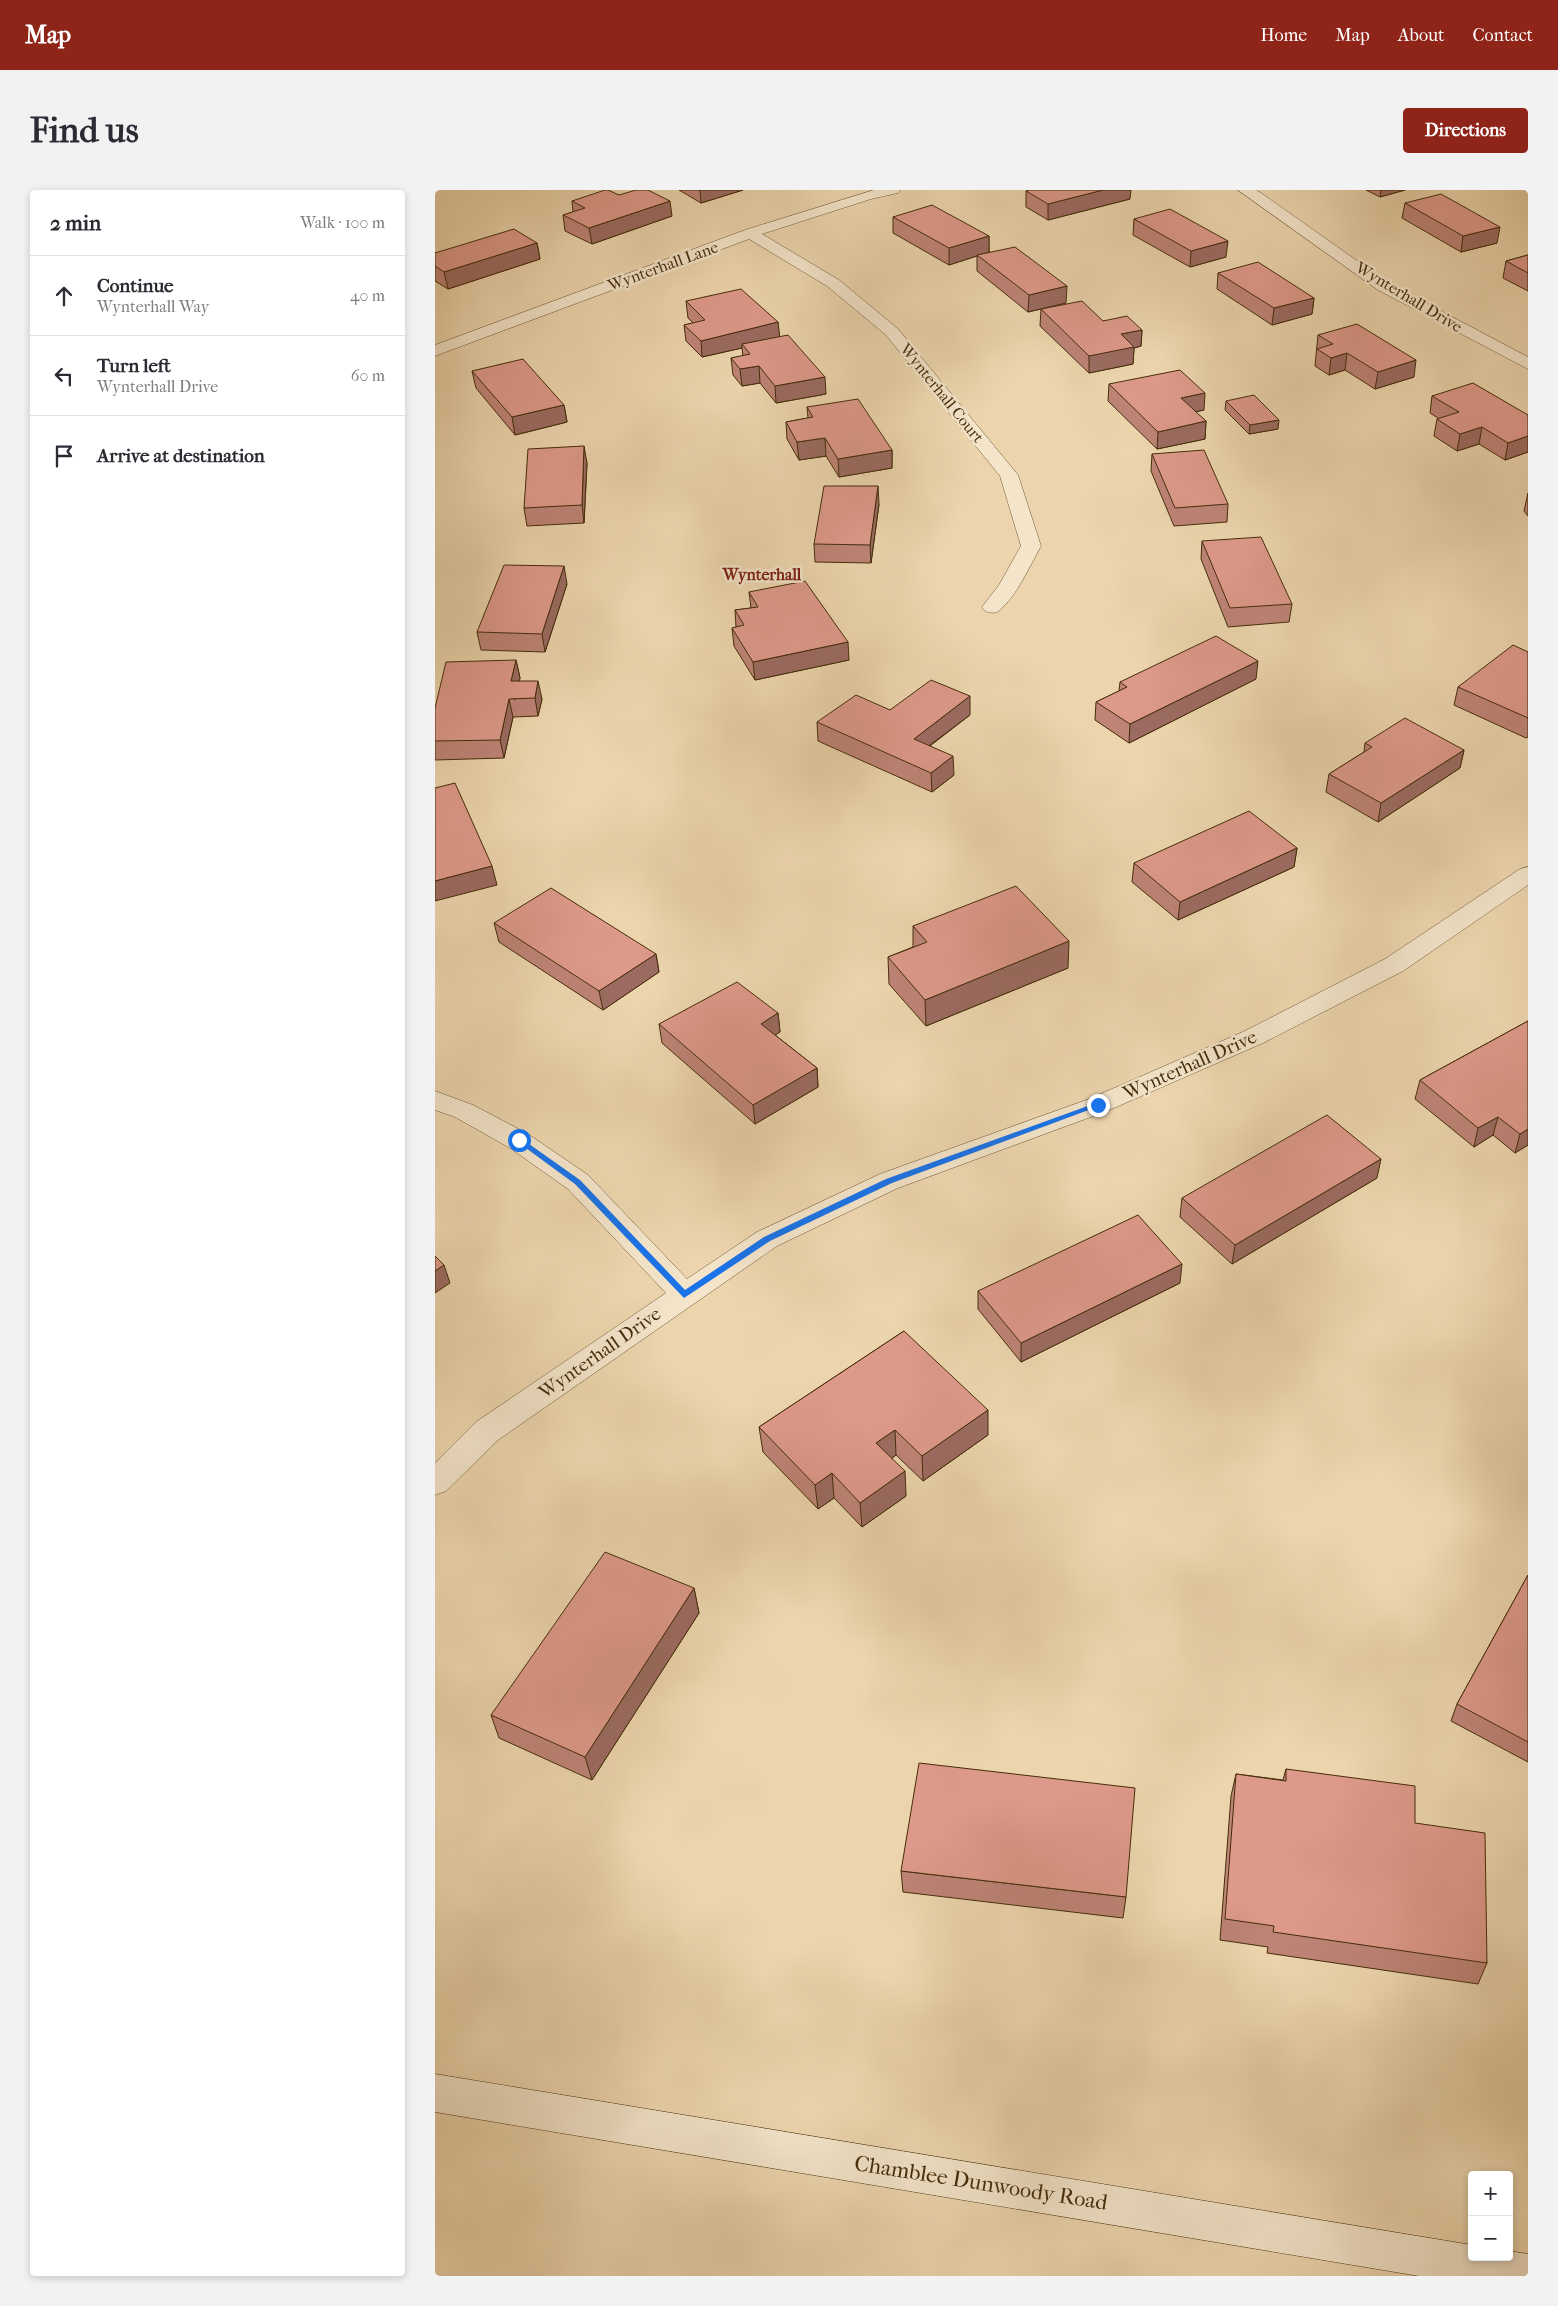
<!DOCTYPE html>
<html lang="en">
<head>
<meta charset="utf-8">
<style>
	body { margin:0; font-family:"IM FELL French Canon",serif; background:#f2f2f3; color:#2b2b33 }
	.controls { position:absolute; right:15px; bottom:15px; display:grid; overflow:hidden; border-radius:5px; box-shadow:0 2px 8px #0003 }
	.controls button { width:45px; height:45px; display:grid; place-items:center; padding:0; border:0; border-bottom:1px solid #e1e1e2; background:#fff; color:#2b2b33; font:25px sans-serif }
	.stop { position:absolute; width:15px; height:15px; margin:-11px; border:4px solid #1a73e8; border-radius:50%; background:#fff }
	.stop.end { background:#1a73e8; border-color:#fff; box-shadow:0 1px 5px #0008 }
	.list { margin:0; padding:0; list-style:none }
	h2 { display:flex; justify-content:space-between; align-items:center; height:65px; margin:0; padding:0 20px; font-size:21px }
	h2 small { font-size:16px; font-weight:400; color:#7c7c81 }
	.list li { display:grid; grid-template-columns:32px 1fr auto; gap:15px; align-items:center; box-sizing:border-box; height:80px; padding:0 20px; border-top:1px solid #e1e1e2 }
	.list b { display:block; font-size:19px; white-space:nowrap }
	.list p { margin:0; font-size:16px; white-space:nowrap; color:#7c7c81 }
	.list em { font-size:16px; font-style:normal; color:#7c7c81 }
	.icon { flex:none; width:28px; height:28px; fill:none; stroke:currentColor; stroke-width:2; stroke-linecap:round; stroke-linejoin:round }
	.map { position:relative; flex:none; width:1093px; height:2086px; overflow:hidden; border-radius:5px }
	header { display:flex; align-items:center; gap:30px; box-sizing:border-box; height:70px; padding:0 25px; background:#8f2418; color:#fff }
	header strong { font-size:24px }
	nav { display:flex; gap:28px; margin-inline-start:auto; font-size:18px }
	.intro { display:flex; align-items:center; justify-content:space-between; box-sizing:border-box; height:120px; padding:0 30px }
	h1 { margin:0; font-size:35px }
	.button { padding:12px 22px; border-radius:5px; background:#8f2418; color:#fff; font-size:18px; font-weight:700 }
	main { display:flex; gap:30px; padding:0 30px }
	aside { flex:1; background:#fff; border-radius:5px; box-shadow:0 2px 8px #0003 }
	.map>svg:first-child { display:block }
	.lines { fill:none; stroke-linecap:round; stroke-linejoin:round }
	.street-casing { stroke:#6f5733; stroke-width:1 }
	.secondary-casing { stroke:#452d0a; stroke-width:1 }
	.street { fill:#f3e4ca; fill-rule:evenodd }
	.secondary { fill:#f3e4ca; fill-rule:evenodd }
	.wall { fill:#be8477; stroke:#452d0a }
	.shaded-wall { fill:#9b6b61; stroke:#452d0a }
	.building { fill:#dd998a; stroke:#452d0a }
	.route { fill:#1a73e8 }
	.labels { text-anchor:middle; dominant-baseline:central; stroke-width:5; stroke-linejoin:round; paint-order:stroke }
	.far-street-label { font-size:16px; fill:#452d0a; stroke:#f3e4ca }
	.far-neighbourhood-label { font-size:16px; font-weight:bold; fill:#7a1f14; stroke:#f3e4ca }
	.street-label { font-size:19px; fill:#452d0a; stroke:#f3e4ca }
	.near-street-label { font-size:22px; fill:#452d0a; stroke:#f3e4ca }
</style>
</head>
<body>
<header>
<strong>Map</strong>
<nav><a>Home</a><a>Map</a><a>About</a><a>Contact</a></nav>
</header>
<div class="intro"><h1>Find us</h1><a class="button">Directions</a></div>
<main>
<aside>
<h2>2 min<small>Walk · 100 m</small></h2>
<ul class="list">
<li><svg class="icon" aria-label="ahead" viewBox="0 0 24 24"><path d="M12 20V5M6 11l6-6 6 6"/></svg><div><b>Continue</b><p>Wynterhall Way</p></div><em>40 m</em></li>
<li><svg class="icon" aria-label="left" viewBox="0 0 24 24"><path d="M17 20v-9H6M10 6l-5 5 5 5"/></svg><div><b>Turn left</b><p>Wynterhall Drive</p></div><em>60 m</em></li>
<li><svg class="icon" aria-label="arrive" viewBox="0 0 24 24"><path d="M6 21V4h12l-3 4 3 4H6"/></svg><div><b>Arrive at destination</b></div></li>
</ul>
</aside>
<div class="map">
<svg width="1093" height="2086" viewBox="0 0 1093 2086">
	<rect width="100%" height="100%" fill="#ecd5ad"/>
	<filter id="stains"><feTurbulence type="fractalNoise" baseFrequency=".004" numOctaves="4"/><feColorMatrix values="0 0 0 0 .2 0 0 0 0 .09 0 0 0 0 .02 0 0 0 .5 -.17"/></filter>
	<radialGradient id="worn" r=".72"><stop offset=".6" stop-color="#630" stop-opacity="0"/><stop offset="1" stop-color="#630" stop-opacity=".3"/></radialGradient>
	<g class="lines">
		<defs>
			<g id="street">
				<path d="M439,0H465L463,3L436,9L327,44L404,90L463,139L583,285L606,356C594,377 583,404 565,420C561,424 555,423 550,421L547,417L564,395L586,356L565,286L451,145L392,96L314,49L0,166V155L310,40Z"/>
				<path d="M803,0H821L826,3L955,94L1093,167V179L943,100Z"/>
				<path d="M1093,677V695L968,781L828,853L672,921L463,998L342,1056L63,1250L11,1301L0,1305V1273L41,1232L231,1103L133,999L75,958L20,927L0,920V901L38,915L93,944L153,985L252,1089L322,1042L445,984L654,909L810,841L950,769L1085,679Z"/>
			</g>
			<path id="secondary" d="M0,1884L1037,2055V2067H1074V2061L1093,2064V2086H984L0,1922Z"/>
		</defs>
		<use href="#street" class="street-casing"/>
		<use href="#secondary" class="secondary-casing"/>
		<use href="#street" class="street"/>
		<use href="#secondary" class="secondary"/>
	</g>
	<g class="wall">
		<path d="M244,0H308L266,13Z"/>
		<path d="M931,0H970L945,7Z"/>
		<path d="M591,1L695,9L613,30L591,17Z"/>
		<path d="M184,5L237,26L157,54L130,41L128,25L138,22L137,11Z"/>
		<path d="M970,13L1062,53L1026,62L967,28Z"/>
		<path d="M458,27L554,46V62L631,113L593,122L542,81V66L514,75L458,43Z"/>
		<path d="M699,29L791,67L755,77L698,45Z"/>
		<path d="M102,53L105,69L13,99L0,91V63Z"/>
		<path d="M1093,65V101L1068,88L1071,71Z"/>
		<path d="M783,83L879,108L877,124L837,135L782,99Z"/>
		<path d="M251,111L343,132L344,147L391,204L341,213L325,193L307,196L298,185L296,168L308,166L307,158L267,167L251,151L249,135L258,133L253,128Z"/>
		<path d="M606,119L668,131L707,140L706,156L699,158L698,174L654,183L605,136Z"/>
		<path d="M883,145L979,187L940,199L910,180L894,185L880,176Z"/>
		<path d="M37,181L129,215L132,232L80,245L41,198Z"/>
		<path d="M674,194L769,220L760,222L771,231L770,249L722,259L673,211Z"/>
		<path d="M997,206L1093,225V262L1070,270L1044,254L1022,261L999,246L1002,229L1003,228L995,223Z"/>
		<path d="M791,211L843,239L814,244L790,220Z"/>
		<path d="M372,217L457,260V278L404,287L391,266L364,270L352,249L351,232L373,228Z"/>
		<path d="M717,264L793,314L792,332L739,336L716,281Z"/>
		<path d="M152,273L149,333L92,336L89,318Z"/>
		<path d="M1093,303V326L1089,321Z"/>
		<path d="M444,314L436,373L380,372L379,354Z"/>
		<path d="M767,351L857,414L854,432L793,437L766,369Z"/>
		<path d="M132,394L110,462L46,460L42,442Z"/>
		<path d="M314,402L414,470L320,490L299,456L297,438L301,437L300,420L316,418Z"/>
		<path d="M1093,462V547L1091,548L1019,515L1023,497Z"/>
		<path d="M81,470L85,488L84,491L107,509L103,526L78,527L69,568L0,570V518Z"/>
		<path d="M821,489L694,553L660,530L661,512L684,501L685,492Z"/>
		<path d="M455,520L535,525L495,556L519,585L497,602L383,551L382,532Z"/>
		<path d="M930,553L1029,560L1025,578L943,632L891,602L894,584L929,562Z"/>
		<path d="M862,658L859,677L743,730L697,692L699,673Z"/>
		<path d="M59,733L221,764L224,782L168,820L64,752Z"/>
		<path d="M478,736L633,778L491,836L454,794L453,767L478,757Z"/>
		<path d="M343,823L345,842L340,845L382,878L383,897L320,934L227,853L224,834Z"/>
		<path d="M1093,831V955L1080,963L1058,945L1039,957L980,909L985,890Z"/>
		<path d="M942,988L797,1074L745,1027L747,1008Z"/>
		<path d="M745,1093L586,1172L543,1119V1101Z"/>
		<path d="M469,1141L553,1245L488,1291L461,1265L457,1268L471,1306L427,1337L399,1308L383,1319L328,1262L324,1237Z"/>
		<path d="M1093,1385V1572L1016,1531L1022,1514Z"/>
		<path d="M259,1398L264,1423L157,1590L64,1548L56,1525Z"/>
		<path d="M851,1579L980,1633L1052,1773L1043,1794L832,1763L833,1757L785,1750L796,1606L801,1584L848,1590Z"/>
		<path d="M466,1681L691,1707L688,1728L468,1702Z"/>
	</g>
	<g class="shaded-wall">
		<path d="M265,0H308L266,13Z"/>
		<path d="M668,0H696L695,9L613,30V14Z"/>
		<path d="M946,0H970L945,7Z"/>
		<path d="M235,11L237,26L157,54L154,38Z"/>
		<path d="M1065,37L1062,53L1026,62L1028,46Z"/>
		<path d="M554,46V62L514,75V58Z"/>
		<path d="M793,51L791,67L755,77L756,61Z"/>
		<path d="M102,53L105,69L13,99L9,82Z"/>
		<path d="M632,96L631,113L593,122L594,105Z"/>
		<path d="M879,108L877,124L837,135L839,118Z"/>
		<path d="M343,132L345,149L307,154V158L267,167L266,151Z"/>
		<path d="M707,140L706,156L699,158L698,174L654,183V166L686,144Z"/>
		<path d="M912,163L910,180L894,185L896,168Z"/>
		<path d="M981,170L979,187L940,199L943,182Z"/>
		<path d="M324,176L325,193L307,196L305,179Z"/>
		<path d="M390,187L391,204L341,213L340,196Z"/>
		<path d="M770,203L769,220L744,225L746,208Z"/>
		<path d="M129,215L132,232L80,245L77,227Z"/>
		<path d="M844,230L843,239L814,244L815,235Z"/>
		<path d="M771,231L770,249L722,259L723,242Z"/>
		<path d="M1047,237L1044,254L1022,261L1025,244Z"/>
		<path d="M1093,246V262L1070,270L1073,253Z"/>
		<path d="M390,248L391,266L364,270L362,252Z"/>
		<path d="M149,256L152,273L149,333L147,315Z"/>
		<path d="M457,260V278L404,287L403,269Z"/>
		<path d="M443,296L444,314L436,373L435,355Z"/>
		<path d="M129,376L132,394L110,462L107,444Z"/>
		<path d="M413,452L414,470L320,490L318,472Z"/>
		<path d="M81,470L85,488L80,510L76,491Z"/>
		<path d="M823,471L821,489L694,553L695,534Z"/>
		<path d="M103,491L107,509L103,526L100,508Z"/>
		<path d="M535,506V525L479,567V549Z"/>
		<path d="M74,509L78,527L69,568L65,550Z"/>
		<path d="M1029,560L1025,578L943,632L946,613Z"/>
		<path d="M518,566L519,585L497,602L496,583Z"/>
		<path d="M862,658L859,677L743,730L745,712Z"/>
		<path d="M57,676L62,695L0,711V691Z"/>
		<path d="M634,751L633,778L491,836L490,810Z"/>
		<path d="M221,764L224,782L168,820L164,801Z"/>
		<path d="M343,823L345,842L328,853L326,834Z"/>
		<path d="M382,878L383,897L320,934L318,915Z"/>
		<path d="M1063,927L1058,945L1039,957L1043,938Z"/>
		<path d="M1093,939V955L1080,963L1085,944Z"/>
		<path d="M946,969L942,988L797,1074L800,1055Z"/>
		<path d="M747,1074L745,1093L586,1172V1153Z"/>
		<path d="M9,1075L15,1093L0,1103V1081Z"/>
		<path d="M553,1220V1245L488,1291L487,1266Z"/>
		<path d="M460,1240L461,1265L443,1278L441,1253Z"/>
		<path d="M470,1281L471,1306L427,1337L425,1313Z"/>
		<path d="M397,1283L399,1308L383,1319L380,1295Z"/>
		<path d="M259,1398L264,1423L157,1590L150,1567Z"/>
	</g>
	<g class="building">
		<path d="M170,0H173L184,5L201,0H213L235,11L154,38L128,25L150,18L137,11Z"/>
		<path d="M595,0H668L613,14L591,1Z"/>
		<path d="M1006,4L1065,37L1028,46L970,13Z"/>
		<path d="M497,15L554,46L514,58L458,27Z"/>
		<path d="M735,19L793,51L756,61L699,29Z"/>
		<path d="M79,39L102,53L9,82L0,76V63Z"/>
		<path d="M580,57L632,96L594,105L542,65Z"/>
		<path d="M1093,65V83L1071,71Z"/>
		<path d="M823,72L879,108L839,118L783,83Z"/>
		<path d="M306,99L343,132L266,151L249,135L270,130L251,111Z"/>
		<path d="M647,111L668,131L692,126L707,140L686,144L699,157L654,166L606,119Z"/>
		<path d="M922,134L981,170L943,182L912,163L896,168L882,159L898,154L883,145Z"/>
		<path d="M353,145L390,187L340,196L324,176L305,179L296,168L315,164L307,154Z"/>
		<path d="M88,169L129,215L77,227L37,181Z"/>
		<path d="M745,180L770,203L746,208L771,231L723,242L674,194Z"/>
		<path d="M1038,193L1093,225V246L1073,253L1047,237L1025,244L1002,229L1024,222L997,206Z"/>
		<path d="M819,205L844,230L815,235L791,211Z"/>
		<path d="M423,209L457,260L403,269L390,248L362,252L351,232L378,227L372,217Z"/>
		<path d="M149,256L147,315L89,318L93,259Z"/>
		<path d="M769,260L793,314L740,318L717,264Z"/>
		<path d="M389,296H443L435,355L379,354Z"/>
		<path d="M826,347L857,414L795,418L767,351Z"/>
		<path d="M69,375L129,376L107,444L42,442Z"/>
		<path d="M370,391L413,452L318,472L297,438L309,435L300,420L323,417L314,402Z"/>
		<path d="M781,446L823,471L695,534L661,512L692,497L685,492Z"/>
		<path d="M1078,455L1093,462V528L1023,497Z"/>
		<path d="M81,470L76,491H103L100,508L74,509L65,550L0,551V518L11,472Z"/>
		<path d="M496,490L535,506L479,549L518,566L496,583L382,532L421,505L455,520Z"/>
		<path d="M970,528L1029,560L946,613L894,584L937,557L930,553Z"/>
		<path d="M20,593L57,676L0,691V598Z"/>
		<path d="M814,621L862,658L745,712L699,673Z"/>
		<path d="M581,696L634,751L490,810L453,767L492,752L478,736Z"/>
		<path d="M116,698L221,764L164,801L59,733Z"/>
		<path d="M302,792L343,823L326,834L382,878L318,915L224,834Z"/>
		<path d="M1093,831V939L1085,944L1063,927L1043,938L985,890Z"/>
		<path d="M892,925L946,969L800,1055L747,1008Z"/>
		<path d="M703,1025L747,1074L586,1153L543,1101Z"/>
		<path d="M0,1066L9,1075L0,1081Z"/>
		<path d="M469,1141L553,1220L487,1266L460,1240L441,1253L470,1281L425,1313L397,1283L380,1295L324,1237Z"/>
		<path d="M170,1362L259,1398L150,1567L56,1525Z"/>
		<path d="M1093,1385V1552L1022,1514Z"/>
		<path d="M484,1573L700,1598L691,1707L466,1681Z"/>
		<path d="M851,1579L980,1596V1633L1050,1643L1052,1773L838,1742L839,1736L790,1729L801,1584L851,1591Z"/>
	</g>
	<path class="route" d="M661,913L667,915L457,993L335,1051L249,1108L140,994L80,950L87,949L145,990L250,1100L329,1047L451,989Z"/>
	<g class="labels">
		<g class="far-street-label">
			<text transform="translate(228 76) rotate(-20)">Wynterhall Lane</text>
			<text transform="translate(974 107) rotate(31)">Wynterhall Drive</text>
			<text transform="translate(507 203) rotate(51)">Wynterhall Court</text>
		</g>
		<g class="far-neighbourhood-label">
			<text x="327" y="384">Wynterhall</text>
		</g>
		<g class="street-label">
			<text transform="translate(755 875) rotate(-24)">Wynterhall Drive</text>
			<text transform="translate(165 1163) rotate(-35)">Wynterhall Drive</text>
		</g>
		<g class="near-street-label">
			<text transform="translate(546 1993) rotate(9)">Chamblee Dunwoody Road</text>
		</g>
	</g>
	<rect width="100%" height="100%" filter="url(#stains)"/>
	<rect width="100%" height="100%" fill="url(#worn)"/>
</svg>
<div class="controls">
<button>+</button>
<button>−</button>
</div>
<div class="stop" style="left:84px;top:950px"></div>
<div class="stop end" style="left:663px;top:915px"></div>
</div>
</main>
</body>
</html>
